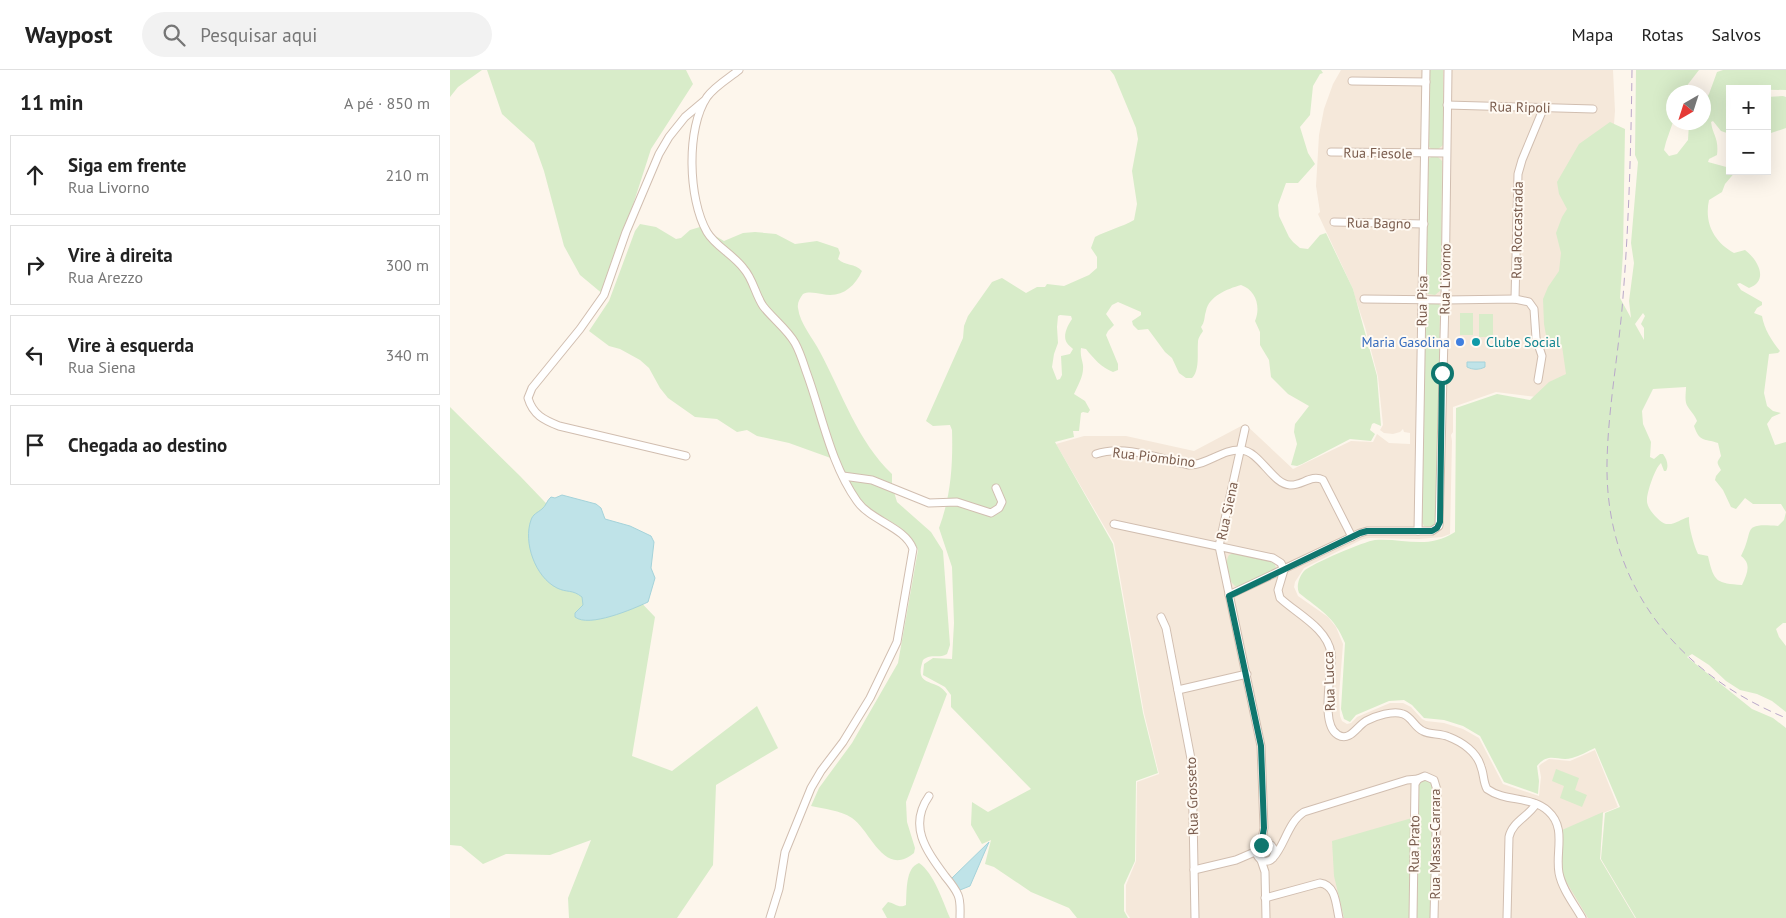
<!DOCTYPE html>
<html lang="pt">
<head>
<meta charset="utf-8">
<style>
	body { margin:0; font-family:"PT Sans",sans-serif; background:#f2f2f2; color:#222 }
	.controls { position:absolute; right:15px; top:15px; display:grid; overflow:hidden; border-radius:0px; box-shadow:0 5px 20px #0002 }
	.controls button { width:45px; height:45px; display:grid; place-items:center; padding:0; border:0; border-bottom:1px solid #e0e0e0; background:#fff; color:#222; font:25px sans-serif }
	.compass { position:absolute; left:1216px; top:15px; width:45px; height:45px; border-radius:50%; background:#fff; box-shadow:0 5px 20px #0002; rotate:219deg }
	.stop { position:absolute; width:15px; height:15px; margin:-11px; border:4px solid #0f766e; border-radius:50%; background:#fff }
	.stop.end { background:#0f766e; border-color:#fff; box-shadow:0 1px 5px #0008 }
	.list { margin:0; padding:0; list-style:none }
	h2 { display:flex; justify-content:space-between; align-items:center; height:65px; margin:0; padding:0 20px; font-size:21px }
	h2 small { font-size:16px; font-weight:400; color:#767676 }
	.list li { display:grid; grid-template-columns:32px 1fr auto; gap:15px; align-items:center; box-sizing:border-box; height:80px; margin:0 10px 10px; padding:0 10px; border:1px solid #e0e0e0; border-radius:0px }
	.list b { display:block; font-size:19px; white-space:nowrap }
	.list p { margin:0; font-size:16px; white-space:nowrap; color:#767676 }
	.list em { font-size:16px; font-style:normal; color:#767676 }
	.icon { flex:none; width:28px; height:28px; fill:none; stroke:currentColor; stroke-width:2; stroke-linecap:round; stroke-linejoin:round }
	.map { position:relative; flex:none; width:1336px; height:848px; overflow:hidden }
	header { display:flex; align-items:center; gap:30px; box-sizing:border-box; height:70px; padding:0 25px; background:#fff; border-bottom:1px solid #e0e0e0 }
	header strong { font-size:24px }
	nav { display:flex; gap:28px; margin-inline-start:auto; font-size:18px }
	.search { width:350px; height:45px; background:#f2f2f2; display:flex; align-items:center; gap:12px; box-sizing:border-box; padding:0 18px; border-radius:28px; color:#767676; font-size:19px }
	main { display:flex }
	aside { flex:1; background:#fff }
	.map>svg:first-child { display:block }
	.residential { fill:#f5e8da }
	.green { fill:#d8ecc9; fill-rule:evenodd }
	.water { fill:#bfe3e8; stroke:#a5d3da }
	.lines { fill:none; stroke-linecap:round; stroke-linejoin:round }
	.minor-casing { stroke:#d1beb0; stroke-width:9 }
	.minor { stroke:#fff; stroke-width:7 }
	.rail { stroke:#b9a8c9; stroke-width:1; stroke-dasharray:8 5; stroke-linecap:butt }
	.route { stroke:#0f766e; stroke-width:6 }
	.shop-dot { fill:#3f7fe0; stroke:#fffaf3; stroke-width:2 }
	.culture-dot { fill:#0f9aa8; stroke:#fffaf3; stroke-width:2 }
	.labels { text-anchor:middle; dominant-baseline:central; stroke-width:4; stroke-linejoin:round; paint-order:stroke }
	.street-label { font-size:14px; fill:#7a5c4d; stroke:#fffaf3 }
	.shop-label { font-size:14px; fill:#366cbe; stroke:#fffaf3; text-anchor:end }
	.culture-label { font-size:14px; fill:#0d838f; stroke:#fffaf3; text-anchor:start }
</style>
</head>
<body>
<header>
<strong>Waypost</strong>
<div class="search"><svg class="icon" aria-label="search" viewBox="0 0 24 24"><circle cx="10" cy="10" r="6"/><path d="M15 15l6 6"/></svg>Pesquisar aqui</div>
<nav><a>Mapa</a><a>Rotas</a><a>Salvos</a></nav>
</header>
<main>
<aside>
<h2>11 min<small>A pé · 850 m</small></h2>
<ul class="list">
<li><svg class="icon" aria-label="ahead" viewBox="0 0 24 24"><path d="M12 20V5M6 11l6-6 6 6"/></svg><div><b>Siga em frente</b><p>Rua Livorno</p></div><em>210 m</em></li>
<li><svg class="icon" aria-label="right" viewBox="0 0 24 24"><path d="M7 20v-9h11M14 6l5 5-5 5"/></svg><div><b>Vire à direita</b><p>Rua Arezzo</p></div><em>300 m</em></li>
<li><svg class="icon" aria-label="left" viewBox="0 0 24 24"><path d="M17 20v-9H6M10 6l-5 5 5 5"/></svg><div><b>Vire à esquerda</b><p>Rua Siena</p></div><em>340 m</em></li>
<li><svg class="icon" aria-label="arrive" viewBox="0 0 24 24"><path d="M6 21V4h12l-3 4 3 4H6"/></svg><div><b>Chegada ao destino</b></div></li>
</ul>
</aside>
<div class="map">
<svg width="1336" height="848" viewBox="0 0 1336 848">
	<rect width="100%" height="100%" fill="#fdf6ec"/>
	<path class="residential" d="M891,0H1163L1165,41L1158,133L1136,333L1046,322L1003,337V362L1001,365L1002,371L1000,464L992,467L968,469L919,468L913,469L854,498L845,512L844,517L848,526L878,547L886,557L893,574L889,626L890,646L892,651L897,654L901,653L907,647L940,633H953L961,637L972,649L976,651L994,653L1013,659L1029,668L1053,714L1089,726L1091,707L1089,696L1091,694L1099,689L1120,691L1145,680L1168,737L1153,743L1150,789L1185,848H680L676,842V815L686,791L687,712L709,704L694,643L664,473L606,374L634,366H676L744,381L795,354L843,399L901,371L923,372L927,364L939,373L960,374V363L954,362L953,359L950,362L943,364L934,363L930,360L933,355L928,307L915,257L905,227L903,219L868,144L870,142L866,116L869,65L874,39L883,14Z"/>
	<g class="green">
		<path d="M0,0H32L8,17L0,27Z"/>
		<path d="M37,0H236L243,14L201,79L154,225L130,205L114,176L94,101L84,73L52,44Z"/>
		<path d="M660,0H871L873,3L870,4L863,16L860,45L850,57L858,83L865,94L848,113H836L828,135L829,146L839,167L843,172L850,178L858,179L870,165L876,163L903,219L927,306L931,356L924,353L922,354L920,360L925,364L921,371L900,369L852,394L847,396L841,395L847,374L844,362L845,354L859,336L838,324L821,307L819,290L810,275V262L805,251C811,237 806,220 791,215C777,219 759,226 756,241C754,247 755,252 751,257L753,261C751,264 748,268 748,272C747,283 750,300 742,308H736L729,303L722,288L715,282L698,259L688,260L683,255L682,251L691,245V242L668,232L662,235L656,244L664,255L658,261L656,265L668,294V300L663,302C651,297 644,289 636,279L631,278C630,285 632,289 633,295C634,306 628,315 624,324L635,331L640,340L638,343L633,342L631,343L629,361H623L624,367L605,372L663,474L693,643L708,703L686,711L685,791L674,815V841L678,848H627L619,838L581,822L544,797L535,794L541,770L532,774L521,755L522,732L538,742L581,719L501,637V625L495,617L473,605L474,594L483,588L502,589L504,553L502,497L489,458C501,426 503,394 502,360L500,355L483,356L476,351L513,268L514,256L518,246L542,212L552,208L576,223L587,217H595L597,214L614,216L639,205L647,198V187L641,178L645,167C658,160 672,157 684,150L687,134L682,101L688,69L686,58L664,5ZM610,245L621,246L622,249C618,255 612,266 617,273C618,275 621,277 623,279L620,284L611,286L612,305L610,309L607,310L602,297L604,284L608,273L607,257L608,246Z"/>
		<path d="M979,0H993V75L987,80L981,79L978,75Z"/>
		<path d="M1186,0H1249L1232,22H1224L1223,52L1216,72L1214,80L1219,86L1227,84L1238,70L1239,53L1254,52V31L1259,24L1267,2L1273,0H1336V20L1280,19V64L1271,61L1263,51L1261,52C1263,66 1269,68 1267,85L1259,89L1258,92L1280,98V101H1286L1275,114L1272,122L1259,130C1254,153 1264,172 1284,183L1295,180C1307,189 1320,210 1299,218L1290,213L1287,214L1291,220L1312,232V235L1307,238L1304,243L1312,246C1314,259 1322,271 1330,281L1328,283L1319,284L1314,323L1317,336L1323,341L1331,343L1322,347L1317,354L1325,375L1336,372V442L1331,434H1303L1295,428L1286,439L1281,437L1273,420L1265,410L1266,406L1271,400C1266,391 1267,393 1271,386L1268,373C1254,368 1250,373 1244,356L1247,351C1244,344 1241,342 1238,337C1234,332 1236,323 1236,317L1203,319L1192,341L1193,354L1201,372L1200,387L1204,389L1210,384H1213C1217,389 1219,396 1216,401H1214L1211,393C1205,398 1197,422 1197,430C1196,438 1209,452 1216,454C1226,455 1230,449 1239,447C1238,455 1244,476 1248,484L1258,486C1264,513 1267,513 1292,515C1297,504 1302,494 1291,486C1305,460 1290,453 1328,456L1334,450L1336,442V553H1333L1326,559L1329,567L1336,576V642L1322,631L1307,624L1290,620L1276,611L1259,595L1242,584L1237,587L1302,639L1323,648L1336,658V848H1186L1151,789L1155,743L1170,737L1145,678C1138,681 1130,686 1122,688C1108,692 1099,681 1087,696L1089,711L1088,724L1054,712L1030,666L1013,656L994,650L974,648L962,635L954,630L939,631L906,645L900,652L894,649L891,639L895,573C884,546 870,540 849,523C846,516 849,507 854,501C861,494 915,471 925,470C955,468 977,480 1005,462L1006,338L1047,324L1080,330L1099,312L1116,304L1112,276L1105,269L1097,271L1094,254L1093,229L1098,217L1109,201L1111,183L1106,163L1112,147L1117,139L1109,124L1107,112L1129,74L1160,52L1175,59L1173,183L1170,228L1181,248L1179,231L1184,193L1181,173L1188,92L1185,85ZM1193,243L1195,246L1191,254L1194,258V270L1185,254Z"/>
		<path d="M1333,26L1336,27V58L1321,63L1317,69V49L1320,45L1317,36V27Z"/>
		<path d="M983,86H987L992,91L991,220L985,225L978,224L976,220L977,93L978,89Z"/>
		<path d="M190,154L206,157L226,169L231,168L240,160L250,157L274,171L293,163L305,162L326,164L345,174L367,171L388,178L390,183L388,189C395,196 405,193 412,201C404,218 391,228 372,224C365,223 359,221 353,224C350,228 347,233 348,238C350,254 363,268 370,282C392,323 408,372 442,404V415L447,432L481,462L493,481L500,575L497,584C489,589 481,583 473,590C463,619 487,607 497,624L456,732L457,752L465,778L464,783C434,808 421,761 402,748C390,740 374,739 361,736L369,718L402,673L448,593L468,480C460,457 432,449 415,435C402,425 396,405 389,391L339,373L307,366L297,360L287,362L267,349L245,347L218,328L210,318L199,298L190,290L170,279L159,276L139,261L159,231L185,161Z"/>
		<path d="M980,232H987L990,236L987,453L981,458L974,456L972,452L975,238Z"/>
		<rect x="1010" y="243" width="13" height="22"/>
		<rect x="1029" y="244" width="14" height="23"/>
		<path d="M0,337L70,406L205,547L182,686L222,701L307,636L328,678L266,715L263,795L227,848H119L118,828L141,770L100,785L56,784L33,794L11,776L0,775Z"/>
		<path d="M784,483L824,492L826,498L824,500L787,517C778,514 774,492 779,485Z"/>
		<path d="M1106,699L1129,708L1125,720L1137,725L1132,737L1110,728L1114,716L1102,711Z"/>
		<path d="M978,710L981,711L984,716L982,848H967L968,715L972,711Z"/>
		<path d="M1153,742L1150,789L1185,848H1138L1114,808L1112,801V760Z"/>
		<path d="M962,748L960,848H894L884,806L882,771Z"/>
		<path d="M469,793C484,803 493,832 500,848H437L432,839L438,832C445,833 449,839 456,835C457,822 455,798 469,793Z"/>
	</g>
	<g class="water">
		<path d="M1017,292H1035V297C1029,300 1023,300 1017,297Z"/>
		<path d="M112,425L146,434L151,438L155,449L180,456L201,466L204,472L201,498L205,508L198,532C183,539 139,558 125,547V543L133,535L132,527C122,519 117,523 107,518C85,507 73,472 81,450C83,444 87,443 92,439C96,436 97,430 101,427L105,428Z"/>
		<path d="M539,772L520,816L510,820H506L502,811V808Z"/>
	</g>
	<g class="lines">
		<defs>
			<g id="minor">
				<path d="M289,0C279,8 265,16 257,27C236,58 238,129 257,162C265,176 284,185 294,199C303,209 305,224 313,236C323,249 337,259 345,273C350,282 353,292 356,301C372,344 380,393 407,431C421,451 455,457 463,479L447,572L420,628L393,672L371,701L361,718L335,782L329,819L320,848"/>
				<path d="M902,11L976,12"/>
				<path d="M997,35L1143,39"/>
				<path d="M881,82L996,83"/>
				<path d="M884,152L974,154"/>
				<path d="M914,229L995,230L1065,229L1079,232L1084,239L1086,268L1092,286L1088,310"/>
				<path d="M1065,229L1068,104L1072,90L1094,37"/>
				<path d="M795,359L769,476L811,676L814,758L811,775"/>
				<path d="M646,384C674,374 711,389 739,395C758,395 772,379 791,380C810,381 822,414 840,415C852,416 861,404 873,410L902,467"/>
				<path d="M236,386L109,356C94,350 83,345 78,328L82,318L130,259L154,225L176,162L209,84L219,67L235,47L254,31"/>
				<path d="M393,406L422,410L479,433L507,432L541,443L549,438L552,432L546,418"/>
				<path d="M664,454L823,488L831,493L834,500L828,520L830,528C847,544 877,558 881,583C883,601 869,654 888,665C900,672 907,656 916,651C925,646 944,640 953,644C962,647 964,657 973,661C980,665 990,663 999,667C1012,672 1027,682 1031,697C1034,704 1033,712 1037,719C1055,732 1082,726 1098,741C1117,758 1105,782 1109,803C1112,819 1124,834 1132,848"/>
				<path d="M968,461L976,0"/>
				<path d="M779,525L910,463L917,461H982L989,456L995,230L998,0"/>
				<path d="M711,547L716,558L742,694L745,848"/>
				<path d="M728,620L797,604"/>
				<path d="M479,726C458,756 476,780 495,806C500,812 505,818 508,825C511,832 510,840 510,848"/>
				<path d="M823,788L825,781L821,775L814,774L808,778L807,785C810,791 817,794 823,788C835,775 838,752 854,742L957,710L968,709"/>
				<path d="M811,790L815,802L816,848"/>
				<path d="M744,800L786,790L807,781"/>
				<path d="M815,828L870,813C886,815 886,835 889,848"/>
				<path d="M963,848L965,714L968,709L975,706L984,710L987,720L984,848"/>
				<path d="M1057,848L1059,767C1062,752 1078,747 1086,734"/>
			</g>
		</defs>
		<use href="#minor" class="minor-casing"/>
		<use href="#minor" class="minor"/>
		<path class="rail" d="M1182,0C1181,76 1179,151 1173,227C1169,282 1158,337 1157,393C1155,514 1227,603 1336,648"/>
	</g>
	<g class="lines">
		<path class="route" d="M811,775L814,758L811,676L779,526L910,463L917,461H982L987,458L990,452L992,303"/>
	</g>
	<circle class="shop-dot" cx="1010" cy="272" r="5"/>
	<circle class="culture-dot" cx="1026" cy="272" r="5"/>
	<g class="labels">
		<g class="street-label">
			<text transform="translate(1070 37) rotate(1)">Rua Ripoli</text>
			<text transform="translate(928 83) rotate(1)">Rua Fiesole</text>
			<text transform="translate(929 153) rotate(1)">Rua Bagno</text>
			<text transform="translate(1067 160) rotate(-89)">Rua Roccastrada</text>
			<text transform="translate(995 209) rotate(-89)">Rua Livorno</text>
			<text transform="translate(972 231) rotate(-89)">Rua Pisa</text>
			<text transform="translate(704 387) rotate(7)">Rua Piombino</text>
			<text transform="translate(777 441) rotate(-78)">Rua Siena</text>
			<text transform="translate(879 611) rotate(-92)">Rua Lucca</text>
			<text transform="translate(742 726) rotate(-92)">Rua Grosseto</text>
			<text transform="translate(964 774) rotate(-89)">Rua Prato</text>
			<text transform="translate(985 774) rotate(-90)">Rua Massa-Carrara</text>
		</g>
		<g class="shop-label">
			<text x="1000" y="272">Maria Gasolina</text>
		</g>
		<g class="culture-label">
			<text x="1036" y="272">Clube Social</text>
		</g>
	</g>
</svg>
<div class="controls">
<button>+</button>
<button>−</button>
</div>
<svg class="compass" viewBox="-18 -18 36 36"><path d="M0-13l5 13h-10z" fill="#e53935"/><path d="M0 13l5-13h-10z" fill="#767676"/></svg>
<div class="stop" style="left:992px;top:303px"></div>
<div class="stop end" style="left:811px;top:775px"></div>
</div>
</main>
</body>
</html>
